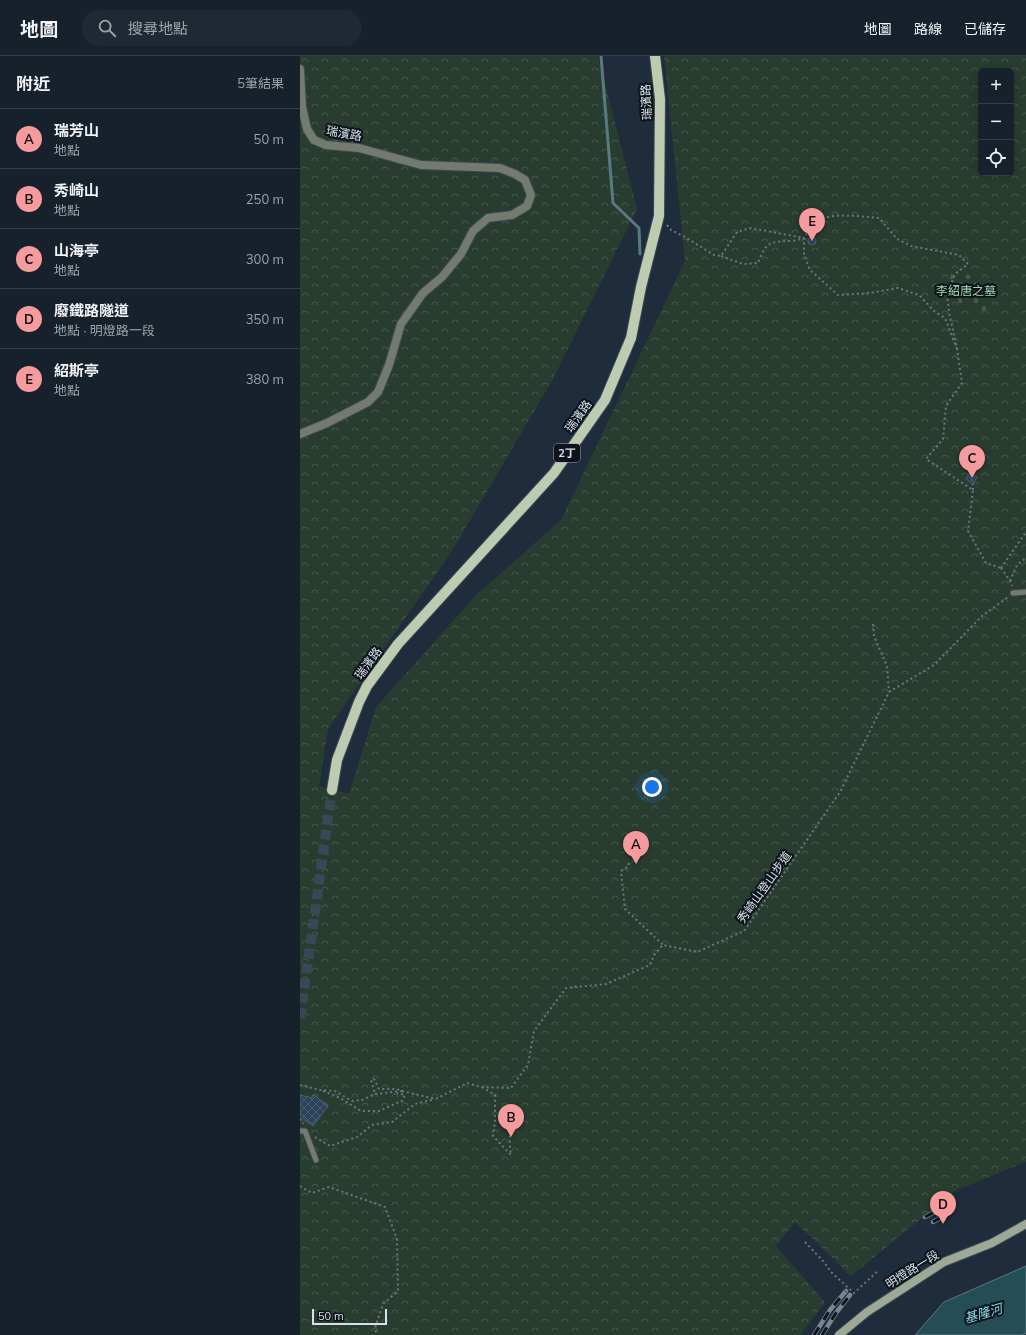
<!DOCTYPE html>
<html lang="zh-TW">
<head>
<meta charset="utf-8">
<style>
	body { margin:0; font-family:Mulish,"Noto Sans TC",sans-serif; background:#1f2934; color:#f1f3f6 }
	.controls { position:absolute; right:12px; top:12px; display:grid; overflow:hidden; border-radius:6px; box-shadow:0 2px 10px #0003 }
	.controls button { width:36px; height:36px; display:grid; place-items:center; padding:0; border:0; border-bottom:1px solid #353e48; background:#16212c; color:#f1f3f6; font:20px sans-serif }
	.scale { position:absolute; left:12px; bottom:10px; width:75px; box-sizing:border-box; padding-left:4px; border:2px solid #d7e0ea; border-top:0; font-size:11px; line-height:14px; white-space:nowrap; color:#d7e0ea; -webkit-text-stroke:3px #0e141b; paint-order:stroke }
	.you { position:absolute; left:352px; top:731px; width:14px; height:14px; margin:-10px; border:3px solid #fff; border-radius:50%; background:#1a73e8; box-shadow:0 0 0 6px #1a73e833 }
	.badge { display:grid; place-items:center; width:26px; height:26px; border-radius:50%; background:#f59b9e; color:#111; font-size:13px; font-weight:700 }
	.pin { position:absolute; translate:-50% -33px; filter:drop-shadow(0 1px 2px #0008) }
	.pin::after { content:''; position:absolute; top:21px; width:14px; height:12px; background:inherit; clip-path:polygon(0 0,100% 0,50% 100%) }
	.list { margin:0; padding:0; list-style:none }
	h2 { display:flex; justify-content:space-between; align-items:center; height:52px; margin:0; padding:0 16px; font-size:17px }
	h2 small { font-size:13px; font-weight:400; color:#9ea3a9 }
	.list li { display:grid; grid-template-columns:26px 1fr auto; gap:12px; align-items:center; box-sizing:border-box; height:60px; padding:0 16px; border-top:1px solid #353e48 }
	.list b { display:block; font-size:15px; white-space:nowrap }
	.list p { margin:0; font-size:13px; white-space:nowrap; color:#9ea3a9 }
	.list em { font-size:13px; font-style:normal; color:#9ea3a9 }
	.icon { flex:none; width:22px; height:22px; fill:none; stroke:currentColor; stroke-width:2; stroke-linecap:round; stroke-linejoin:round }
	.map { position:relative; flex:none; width:726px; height:1279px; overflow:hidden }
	header { display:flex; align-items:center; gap:24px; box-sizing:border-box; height:56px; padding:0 20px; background:#16212c; border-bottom:1px solid #353e48 }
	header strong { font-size:19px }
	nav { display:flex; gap:22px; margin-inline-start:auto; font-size:14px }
	.search { width:280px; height:36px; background:#1f2934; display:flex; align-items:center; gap:10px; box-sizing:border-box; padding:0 14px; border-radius:22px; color:#9ea3a9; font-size:15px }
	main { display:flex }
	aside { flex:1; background:#16212c }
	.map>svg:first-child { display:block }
	.forest { fill:url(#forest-crowns); fill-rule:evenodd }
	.cemetery { fill:url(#cemetery-stones) }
	.water { fill:#244d56; stroke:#5a7982 }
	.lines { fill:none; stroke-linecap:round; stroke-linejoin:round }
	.stream { stroke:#5a7982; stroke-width:3 }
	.building { fill:url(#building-cross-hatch); stroke:#4f5e6e }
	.primary-tunnel { stroke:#3a4755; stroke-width:10; stroke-dasharray:10 5; stroke-linecap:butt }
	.service-casing { stroke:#3c4957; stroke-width:7 }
	.tertiary-casing { stroke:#3c4957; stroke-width:10 }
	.secondary-casing { stroke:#3c4957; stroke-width:10 }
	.primary-casing { stroke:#3c4957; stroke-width:12 }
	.path { stroke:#6b7784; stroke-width:2; stroke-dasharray:2 3; stroke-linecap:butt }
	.service { stroke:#747b6e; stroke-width:5 }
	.tertiary { stroke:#747b6e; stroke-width:8 }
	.secondary { stroke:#9da994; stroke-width:8 }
	.primary { stroke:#bdccb1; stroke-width:10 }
	.rail-casing { stroke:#798591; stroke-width:4.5 }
	.rail { stroke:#0e141b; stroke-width:3; stroke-dasharray:9; stroke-linecap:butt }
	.labels { text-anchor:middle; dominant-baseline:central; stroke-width:4; stroke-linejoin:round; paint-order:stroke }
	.shield { fill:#0e141b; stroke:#9ba3ac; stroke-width:1 }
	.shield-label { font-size:11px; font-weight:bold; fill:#d7e0ea }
	.street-label { font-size:12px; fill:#d7e0ea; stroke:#0e141b }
	.park-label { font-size:12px; fill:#a1d7b0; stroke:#0e141b }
	.water-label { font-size:13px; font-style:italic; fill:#8ed9ea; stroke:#0e141b }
</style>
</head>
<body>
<header>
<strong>地圖</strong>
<div class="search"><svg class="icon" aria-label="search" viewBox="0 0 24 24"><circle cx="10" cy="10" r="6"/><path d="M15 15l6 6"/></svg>搜尋地點</div>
<nav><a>地圖</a><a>路線</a><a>已儲存</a></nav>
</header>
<main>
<aside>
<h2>附近<small>5筆結果</small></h2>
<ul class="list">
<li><span class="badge">A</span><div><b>瑞芳山</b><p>地點</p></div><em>50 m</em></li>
<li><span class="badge">B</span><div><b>秀崎山</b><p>地點</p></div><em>250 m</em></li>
<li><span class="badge">C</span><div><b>山海亭</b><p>地點</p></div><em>300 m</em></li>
<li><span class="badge">D</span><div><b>廢鐵路隧道</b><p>地點 · 明燈路一段</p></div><em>350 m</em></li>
<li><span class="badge">E</span><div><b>紹斯亭</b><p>地點</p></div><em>380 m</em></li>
</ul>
</aside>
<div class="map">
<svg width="726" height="1279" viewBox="0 0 726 1279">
	<defs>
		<pattern id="forest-crowns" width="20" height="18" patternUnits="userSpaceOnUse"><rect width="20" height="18" fill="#283d2f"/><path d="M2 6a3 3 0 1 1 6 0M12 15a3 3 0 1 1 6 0" fill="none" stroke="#46594d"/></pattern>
		<pattern id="cemetery-stones" width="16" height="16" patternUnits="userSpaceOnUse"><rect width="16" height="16" fill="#283d2f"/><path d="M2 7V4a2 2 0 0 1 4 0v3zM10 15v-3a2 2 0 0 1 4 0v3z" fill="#46594d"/></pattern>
		<pattern id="building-cross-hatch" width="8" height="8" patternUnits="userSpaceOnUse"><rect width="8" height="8" fill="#2c4258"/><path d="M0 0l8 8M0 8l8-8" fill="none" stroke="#4a5d70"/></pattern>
	</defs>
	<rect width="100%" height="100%" fill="#1e2c3b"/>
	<path class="forest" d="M0,0H298L337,153L252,325L152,495L28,673L19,730L49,738L76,651L176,539L261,464L385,205L364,0H726V1106L655,1135L551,1220L495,1166L476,1190L525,1246L500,1279H0ZM681,15H711V117H681Z"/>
	<path class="cemetery" d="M653,213L695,228L685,256L643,241Z"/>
	<path class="water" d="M726,1210V1277L723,1279H615L644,1246Z"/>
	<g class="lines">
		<path class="stream" d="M301,0L313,147L339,172L340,198"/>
	</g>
	<g class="building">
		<circle cx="512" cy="185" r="4"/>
		<path d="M670,417L677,421L673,428L666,423Z"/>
		<path d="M0,1039L12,1042L14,1039L28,1050L13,1070L0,1060Z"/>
	</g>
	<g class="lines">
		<path class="primary-tunnel" d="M0,962L32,734"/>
		<defs>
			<g id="service">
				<path d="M713,537L726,536"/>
				<path d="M0,1075H5L16,1104"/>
			</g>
			<path id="tertiary" d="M0,13L2,51L7,73L14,84L26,89L59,92L121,109L200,112L215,118L225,124L231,139L227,150L212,159L188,162L173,175L161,198L142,221L123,237L101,268L89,309L78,336L68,346L27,367L0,378"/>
			<path id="secondary" d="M539,1279L567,1256L644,1206L692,1187L726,1168"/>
			<path id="primary" d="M32,734L37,704L59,646L67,630L98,588L254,417L305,344L331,282L341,231L359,160L360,43L355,0"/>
		</defs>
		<use href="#service" class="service-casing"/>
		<use href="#tertiary" class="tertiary-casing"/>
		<use href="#secondary" class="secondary-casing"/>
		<use href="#primary" class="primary-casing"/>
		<g class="path">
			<path d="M367,169L371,174L385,181L414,199L421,200L437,176L451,172L504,182"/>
			<path d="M421,200L443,208L458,207C460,202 463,194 467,190C476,182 492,188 503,182"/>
			<path d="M657,293L645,262L634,255L619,239L598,232L570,237L538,239L510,214L504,199V182L515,164C536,157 557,160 579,162L597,183L611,190L659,199L668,208L655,218L647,238L649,256L657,293L662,327L646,350L643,383L626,403L673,434L668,475L686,507L701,512"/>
			<path d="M673,434V428"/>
			<path d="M701,512L710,525L712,530"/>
			<path d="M701,512L726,476"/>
			<path d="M710,525L717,509L726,502"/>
			<path d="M573,568L574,580L587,610L589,636"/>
			<path d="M329,807L328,811L321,815L325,853L363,889"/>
			<path d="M0,1029L20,1034L35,1035L52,1045L62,1044L75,1038L102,1035L97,1033H79L74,1023L71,1024L75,1038"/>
			<path d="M182,1031L195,1039V1065L193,1080L211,1099C209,1086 209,1072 214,1061"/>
			<path d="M23,1035L40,1042L61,1055H79L102,1045L105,1039L97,1037"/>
			<path d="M102,1035L136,1043L167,1027L181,1031L211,1032L228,1009L234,975L266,932L306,928L350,909L354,899L363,889L397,896L444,875L540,736L589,636L634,609L682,560L708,541"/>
			<path d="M0,1063L2,1065L3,1068"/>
			<path d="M15,1081L30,1090L57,1081L72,1069L92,1066L115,1048L135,1043"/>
			<path d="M0,1130L12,1137L29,1131L85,1151L97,1183L98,1235L83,1248L75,1272L77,1279"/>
			<path d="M505,1186L524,1206L531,1216L554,1237L579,1214"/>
		</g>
		<use href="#service" class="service"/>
		<use href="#tertiary" class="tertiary"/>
		<use href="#secondary" class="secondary"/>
		<use href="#primary" class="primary"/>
		<defs>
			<g id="rail">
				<path d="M625,1161L640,1153"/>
				<path d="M633,1166L647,1158"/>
				<path d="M514,1279L530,1254L546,1235"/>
				<path d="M522,1279L536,1257L550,1239"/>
			</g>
		</defs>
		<use href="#rail" class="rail-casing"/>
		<use href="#rail" class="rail"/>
	</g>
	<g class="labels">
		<rect class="shield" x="254" y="388" width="26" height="18" rx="3"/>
		<g class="shield-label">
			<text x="267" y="397">2丁</text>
		</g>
		<g class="street-label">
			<text transform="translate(346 46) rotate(-93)">瑞濱路</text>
			<text transform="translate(44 77) rotate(10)">瑞濱路</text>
			<text transform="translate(278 360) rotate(-55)">瑞濱路</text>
			<text transform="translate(68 607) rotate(-54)">瑞濱路</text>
			<text transform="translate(464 831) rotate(-55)">秀崎山登山步道</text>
			<text transform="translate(612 1213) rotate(-32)">明燈路一段</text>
		</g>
		<g class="park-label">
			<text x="666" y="234">李紹唐之墓</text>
		</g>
		<g class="water-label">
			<text transform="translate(683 1257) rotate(-16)">基隆河</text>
		</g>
	</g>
</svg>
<div class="controls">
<button>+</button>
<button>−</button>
<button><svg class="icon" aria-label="locate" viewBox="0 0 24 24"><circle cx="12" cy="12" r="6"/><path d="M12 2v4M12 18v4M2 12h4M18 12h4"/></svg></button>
</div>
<div class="scale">50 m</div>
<div class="you"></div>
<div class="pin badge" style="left:336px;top:808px">A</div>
<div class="pin badge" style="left:211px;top:1081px">B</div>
<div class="pin badge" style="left:672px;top:422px">C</div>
<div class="pin badge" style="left:643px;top:1168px">D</div>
<div class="pin badge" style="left:512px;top:185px">E</div>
</div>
</main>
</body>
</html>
